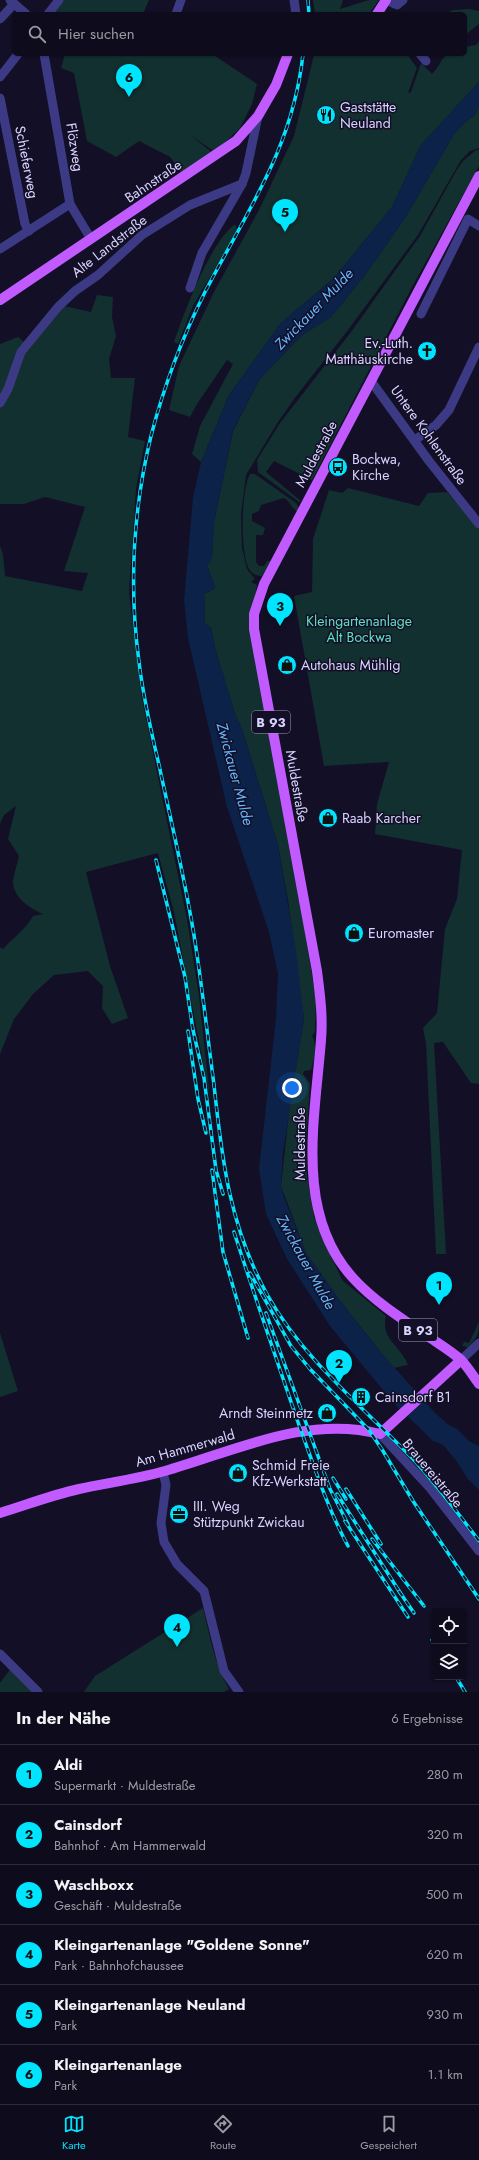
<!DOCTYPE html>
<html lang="de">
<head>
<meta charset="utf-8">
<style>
	body { margin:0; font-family:Jost,sans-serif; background:#171425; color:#f1f3f6 }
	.controls { position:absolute; right:12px; bottom:12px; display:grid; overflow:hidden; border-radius:6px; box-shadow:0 1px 3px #0004 }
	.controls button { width:36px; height:36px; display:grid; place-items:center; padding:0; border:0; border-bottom:1px solid #2e2b3b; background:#0e0b1c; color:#f1f3f6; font:20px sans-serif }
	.you { position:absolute; left:292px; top:1088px; width:14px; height:14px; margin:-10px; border:3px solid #fff; border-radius:50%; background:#1a73e8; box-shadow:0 0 0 6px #1a73e833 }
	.badge { display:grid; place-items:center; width:26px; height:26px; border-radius:50%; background:#00e5ff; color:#111; font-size:13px; font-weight:700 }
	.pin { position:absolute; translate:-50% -33px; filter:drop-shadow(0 1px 2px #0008) }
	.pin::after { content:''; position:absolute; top:21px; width:14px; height:12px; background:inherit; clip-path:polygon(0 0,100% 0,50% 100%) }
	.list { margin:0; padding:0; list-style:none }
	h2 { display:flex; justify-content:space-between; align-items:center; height:52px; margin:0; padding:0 16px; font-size:17px }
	h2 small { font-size:13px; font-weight:400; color:#9b9ba3 }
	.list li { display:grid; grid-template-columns:26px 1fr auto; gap:12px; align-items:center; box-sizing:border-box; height:60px; padding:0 16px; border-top:1px solid #2e2b3b }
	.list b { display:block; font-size:15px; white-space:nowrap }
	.list p { margin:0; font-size:13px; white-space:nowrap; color:#9b9ba3 }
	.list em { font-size:13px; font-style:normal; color:#9b9ba3 }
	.icon { flex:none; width:22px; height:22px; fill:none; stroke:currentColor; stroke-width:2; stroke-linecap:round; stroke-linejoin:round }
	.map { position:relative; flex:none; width:479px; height:1692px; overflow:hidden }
	.search { position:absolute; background:#0e0b1c; box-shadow:0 1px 3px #0004; left:12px; right:12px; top:12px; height:44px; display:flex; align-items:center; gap:10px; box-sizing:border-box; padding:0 14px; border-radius:6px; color:#9b9ba3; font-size:15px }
	.sheet { height:412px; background:#0e0b1c }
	nav { display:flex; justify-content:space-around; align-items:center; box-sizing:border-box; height:56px; border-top:1px solid #2e2b3b; background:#0e0b1c; font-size:11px; color:#9b9ba3 }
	nav a { display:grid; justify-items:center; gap:2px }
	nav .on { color:#00e5ff }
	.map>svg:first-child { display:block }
	.green { fill:#12302f }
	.water { fill:#0c2248 }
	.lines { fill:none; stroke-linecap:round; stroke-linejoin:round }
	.minor { stroke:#3d3a85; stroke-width:9 }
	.major { stroke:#c25bff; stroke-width:10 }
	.rail-casing { stroke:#00e5ff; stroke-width:3.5 }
	.rail { stroke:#130f26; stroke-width:2; stroke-dasharray:6; stroke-linecap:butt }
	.labels { text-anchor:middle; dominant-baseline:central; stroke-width:3; stroke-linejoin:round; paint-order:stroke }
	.shield { fill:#130f26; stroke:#9e99be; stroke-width:1 }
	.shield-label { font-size:13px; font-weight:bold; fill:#d9d4ff }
	.poi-label { font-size:14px; fill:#d9d4ff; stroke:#130f26; text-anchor:start }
	.street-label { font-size:14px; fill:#d9d4ff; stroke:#130f26 }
	.park-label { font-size:14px; fill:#5fe0c0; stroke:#130f26 }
	.water-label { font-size:15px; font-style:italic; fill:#62b6ff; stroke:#130f26 }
</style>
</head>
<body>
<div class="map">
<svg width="479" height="1692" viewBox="0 0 479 1692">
	<rect width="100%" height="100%" fill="#130f26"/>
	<g class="green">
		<path d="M63,0H149L143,14H53Z"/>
		<path d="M313,0H343L340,9L369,0H379L369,14H315Z"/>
		<path d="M469,9L479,11V24L465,35V14H444L453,10Z"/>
		<path d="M479,41V82L421,145L392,207L334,278L281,323L229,395L201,462L192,454L200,426L233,364L227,360L197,404L190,417L169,410L179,366L214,292L259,210L294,136L314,55L407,54L417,68L408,93L411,92L421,63L432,74C448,57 436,54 465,54V47L476,45Z"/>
		<path d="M65,54H212L257,84L252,104L240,128L215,152L190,135L213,153L181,172L170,157L139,141L116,157L87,141L74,73L61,68Z"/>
		<path d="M479,105V148L470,151L461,160L418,235L348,330L294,399L278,422L246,475L241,514L242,548L247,569L255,579L251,582L257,585L252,614L316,999L315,1032L312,1036C318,1045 314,1060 311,1070L304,1071L303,1074L310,1083L306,1146L307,1176L314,1217L342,1280L386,1316C380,1339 401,1346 408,1365L393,1368L338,1298L306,1253L281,1186L290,1103L304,1019L288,900L278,845L242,729L235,714L215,648L211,628L205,623L204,594L215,588L207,565L212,558L214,522L233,431L259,380L302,335L331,317L365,275L405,218L454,134L465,122L475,115Z"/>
		<path d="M476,150H479V166L412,287L312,480L274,461L266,472L301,501L299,502L258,472L257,460L280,423L351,332L420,236L456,171L463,161Z"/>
		<path d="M235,224L237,230L193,306L178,344L174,342C185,311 209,244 235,224Z"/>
		<path d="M97,295L113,297L112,317L116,336L109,359L111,378H135L128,437L145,441L136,489L129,592L141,694L187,919L199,996L210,1098L174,912L158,853L86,872L110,966L128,1018L112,1024L102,1008L103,986L88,971L54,975L33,994L14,1019L0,1054V947L3,949C13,938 26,929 33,916L43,914C31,909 14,898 13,883C12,881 18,861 19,856L8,839L16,806L4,815L0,824V546L3,554L5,576L82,591L88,573L64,571L85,507L45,497L24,504H0V344L18,337L30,347L64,306L91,312Z"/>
		<path d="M250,474H255L296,503L299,508L297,511C291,508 290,501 284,498L261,505L259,511L252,514V521L265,528L263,535H256V562L259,566H264L267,561H271L262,576C257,576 252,574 249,569C240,553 241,489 250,474Z"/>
		<path d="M348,488L419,506L428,493L447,492L479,529V1084L471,1083L443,1042L434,1043L446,1254H436L426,1044L423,1028L437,1013L445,929L457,899L462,850L375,834L377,804L389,762L324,766L294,596L312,592L313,539L329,490L342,493Z"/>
		<path d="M479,1322C479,1334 477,1338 468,1347L462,1346L464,1342L469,1343Z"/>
		<path d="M0,1333L18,1391L0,1397Z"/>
		<path d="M203,1608C210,1635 214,1664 229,1689L224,1692H84L95,1676Z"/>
		<path d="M11,1668L36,1692H0V1683Z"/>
	</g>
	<path class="water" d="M479,82V105L475,115L465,122L454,134L405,218L365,275L331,317L302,335L259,380L233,430L214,522L212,558L207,565L215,588L204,594L205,623L211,628L215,648L235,714L242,729L278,845L296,951L304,1019L283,1153L281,1186L285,1200L306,1253L338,1298L377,1348L435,1413L449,1425L457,1429L469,1441L479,1446V1490L467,1478L458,1463L443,1445L433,1441L394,1403L330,1326L287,1259L266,1214L259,1169L276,1018L278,974L269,932L227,807L188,638L184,600L193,498L201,462L229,395L281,323L334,278L392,207L421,145Z"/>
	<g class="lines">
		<g class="minor">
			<path d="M10,0L26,14"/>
			<path d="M294,0L296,14"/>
			<path d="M386,0L397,5L403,0"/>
			<path d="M48,14L59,0"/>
			<path d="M176,14L181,0"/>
			<path d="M0,19L14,4"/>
			<path d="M44,54L70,204L91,239"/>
			<path d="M420,54L426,61"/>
			<path d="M0,77L18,54"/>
			<path d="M0,98L25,224L29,231"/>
			<path d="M0,249L70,204"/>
			<path d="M190,288L202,253L242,184"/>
			<path d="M421,314L468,219L479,226"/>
			<path d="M371,381L429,461L479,524"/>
			<path d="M0,403L8,389L21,352L58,307L75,291L98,275L142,235L190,205L242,184L246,173L258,116"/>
			<path d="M415,440L436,425L449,410L479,347"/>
			<path d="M461,1360L479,1343"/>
			<path d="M380,1434L430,1488L479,1551"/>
			<path d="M163,1472L166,1485L161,1523L164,1542L177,1564L204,1591L224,1671L239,1692"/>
			<path d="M0,1654L38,1692"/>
		</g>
		<g class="major">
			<path d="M377,14L386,0"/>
			<path d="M479,176L264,584L254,614V629L317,971C320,994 323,1017 321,1040C315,1119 294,1213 353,1278C374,1301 402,1319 429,1337C439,1344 451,1351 461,1360C468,1367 473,1376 479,1384"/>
			<path d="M0,300L236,141L258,116L276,85L288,54"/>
			<path d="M0,1513C26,1505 52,1495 79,1489C107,1483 137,1479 165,1471C235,1451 306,1415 380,1434L461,1360"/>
		</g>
		<defs>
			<g id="rail">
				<path d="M308,0L309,14"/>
				<path d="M303,54C293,148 247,211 205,292C182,338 164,386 151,436C133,510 129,587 139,662C143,697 151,731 159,765C172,826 187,887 196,948C203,994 208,1040 214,1085C222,1161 230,1228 268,1296C304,1360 362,1406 413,1459C437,1485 458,1513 479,1541"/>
				<path d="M156,860L185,977L193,1030L204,1078L216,1170L223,1194"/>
				<path d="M188,1031L198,1099L206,1133"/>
				<path d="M212,1170L223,1252L248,1338"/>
				<path d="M234,1232C255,1297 277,1361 299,1425C314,1466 327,1507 348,1546"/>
				<path d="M250,1273L291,1346L310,1369L369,1430L383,1451L413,1501L479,1599"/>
				<path d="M266,1313L330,1489L348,1524"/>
				<path d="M333,1478L346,1499"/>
				<path d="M346,1489L381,1544"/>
				<path d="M337,1494L401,1594"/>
				<path d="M345,1521L408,1617"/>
				<path d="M372,1539L424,1606"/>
				<path d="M399,1591L414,1613"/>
				<path d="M432,1640L434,1643"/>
				<path d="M456,1677L465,1692"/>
			</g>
		</defs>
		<use href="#rail" class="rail-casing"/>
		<use href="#rail" class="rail"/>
	</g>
	<defs>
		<symbol id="restaurant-disc" viewBox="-11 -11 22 22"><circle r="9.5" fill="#00e5ff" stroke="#130f26"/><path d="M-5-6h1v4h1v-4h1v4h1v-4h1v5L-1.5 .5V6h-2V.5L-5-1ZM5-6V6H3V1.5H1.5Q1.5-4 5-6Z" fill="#111"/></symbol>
		<symbol id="church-disc" viewBox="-11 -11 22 22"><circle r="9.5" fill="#00e5ff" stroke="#130f26"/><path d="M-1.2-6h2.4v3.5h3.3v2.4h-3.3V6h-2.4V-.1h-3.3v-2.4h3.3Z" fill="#111"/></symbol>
		<symbol id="bus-disc" viewBox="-11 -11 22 22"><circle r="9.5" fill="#00e5ff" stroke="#130f26"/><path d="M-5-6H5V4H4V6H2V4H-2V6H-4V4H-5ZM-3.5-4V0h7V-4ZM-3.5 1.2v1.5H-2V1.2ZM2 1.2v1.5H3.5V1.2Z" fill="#111"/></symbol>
		<symbol id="shop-disc" viewBox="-11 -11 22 22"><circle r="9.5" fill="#00e5ff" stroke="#130f26"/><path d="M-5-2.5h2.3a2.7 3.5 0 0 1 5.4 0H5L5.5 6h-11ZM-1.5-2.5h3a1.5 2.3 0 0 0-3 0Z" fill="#111"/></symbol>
		<symbol id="building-disc" viewBox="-11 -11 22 22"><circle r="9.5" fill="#00e5ff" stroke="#130f26"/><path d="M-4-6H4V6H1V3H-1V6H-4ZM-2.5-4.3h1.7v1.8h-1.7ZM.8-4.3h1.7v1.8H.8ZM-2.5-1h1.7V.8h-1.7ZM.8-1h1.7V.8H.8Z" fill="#111"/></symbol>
		<symbol id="office-disc" viewBox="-11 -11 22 22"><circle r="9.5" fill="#00e5ff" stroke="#130f26"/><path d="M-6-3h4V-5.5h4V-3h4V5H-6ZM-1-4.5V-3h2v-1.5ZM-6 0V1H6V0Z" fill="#111"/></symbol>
	</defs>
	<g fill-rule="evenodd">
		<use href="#restaurant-disc" x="315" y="104" width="22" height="22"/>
		<use href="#church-disc" x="416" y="340" width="22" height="22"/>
		<use href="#bus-disc" x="327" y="456" width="22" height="22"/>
		<use href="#shop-disc" x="276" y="654" width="22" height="22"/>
		<use href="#shop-disc" x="317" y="807" width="22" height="22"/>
		<use href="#shop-disc" x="343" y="922" width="22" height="22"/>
		<use href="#building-disc" x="350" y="1386" width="22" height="22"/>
		<use href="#shop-disc" x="316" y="1402" width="22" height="22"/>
		<use href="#shop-disc" x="227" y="1462" width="22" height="22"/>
		<use href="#office-disc" x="168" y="1503" width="22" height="22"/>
	</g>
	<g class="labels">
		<g class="shield">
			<rect x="252" y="711" width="38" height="22" rx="3"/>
			<rect x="399" y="1319" width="38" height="22" rx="3"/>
		</g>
		<g class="shield-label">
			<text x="271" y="722">B 93</text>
			<text x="418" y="1330">B 93</text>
		</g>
		<g class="poi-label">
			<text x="340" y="107">Gaststätte<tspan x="340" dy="16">Neuland</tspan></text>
			<text x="413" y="343" text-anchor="end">Ev.-Luth.<tspan x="413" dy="16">Matthäuskirche</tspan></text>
			<text x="352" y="459">Bockwa,<tspan x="352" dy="16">Kirche</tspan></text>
			<text x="301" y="665">Autohaus Mühlig</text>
			<text x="342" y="818">Raab Karcher</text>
			<text x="368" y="933">Euromaster</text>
			<text x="375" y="1397">Cainsdorf B1</text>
			<text x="313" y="1413" text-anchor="end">Arndt Steinmetz</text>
			<text x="252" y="1465">Schmid Freie<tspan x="252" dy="16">Kfz-Werkstatt</tspan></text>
			<text x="193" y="1506">III. Weg<tspan x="193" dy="16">Stützpunkt Zwickau</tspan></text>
		</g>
		<g class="street-label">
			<text transform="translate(75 147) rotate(81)">Flözweg</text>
			<text transform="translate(27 162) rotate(79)">Schieferweg</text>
			<text transform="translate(153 181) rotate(-34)">Bahnstraße</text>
			<text transform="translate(109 246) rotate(-38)">Alte Landstraße</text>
			<text transform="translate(429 435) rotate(54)">Untere Kohlenstraße</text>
			<text transform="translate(316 454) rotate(-62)">Muldestraße</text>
			<text transform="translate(297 786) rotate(80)">Muldestraße</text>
			<text transform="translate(300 1144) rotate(-90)">Muldestraße</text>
			<text transform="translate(185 1448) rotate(-16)">Am Hammerwald</text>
			<text transform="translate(433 1473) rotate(50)">Brauereistraße</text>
		</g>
		<g class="park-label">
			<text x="359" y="621">Kleingartenanlage<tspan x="359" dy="16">Alt Bockwa</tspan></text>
		</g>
		<g class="water-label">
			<text transform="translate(314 309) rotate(-46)">Zwickauer Mulde</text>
			<text transform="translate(235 774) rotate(75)">Zwickauer Mulde</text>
			<text transform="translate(306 1262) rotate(61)">Zwickauer Mulde</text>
		</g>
	</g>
</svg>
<div class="controls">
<button><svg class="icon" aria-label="locate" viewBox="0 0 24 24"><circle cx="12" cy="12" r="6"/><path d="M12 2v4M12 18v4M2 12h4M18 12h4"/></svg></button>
<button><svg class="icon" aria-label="layers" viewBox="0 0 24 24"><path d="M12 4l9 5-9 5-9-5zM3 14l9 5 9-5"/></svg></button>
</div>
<div class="you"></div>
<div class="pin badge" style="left:439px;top:1305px">1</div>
<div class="pin badge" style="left:339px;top:1383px">2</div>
<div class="pin badge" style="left:280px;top:626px">3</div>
<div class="pin badge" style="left:177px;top:1647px">4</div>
<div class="pin badge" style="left:285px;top:232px">5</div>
<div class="pin badge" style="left:129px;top:97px">6</div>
<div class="search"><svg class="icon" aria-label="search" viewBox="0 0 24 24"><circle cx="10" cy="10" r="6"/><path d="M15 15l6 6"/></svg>Hier suchen</div>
</div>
<section class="sheet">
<h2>In der Nähe<small>6 Ergebnisse</small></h2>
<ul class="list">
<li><span class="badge">1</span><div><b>Aldi</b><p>Supermarkt · Muldestraße</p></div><em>280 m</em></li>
<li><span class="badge">2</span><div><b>Cainsdorf</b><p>Bahnhof · Am Hammerwald</p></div><em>320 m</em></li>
<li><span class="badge">3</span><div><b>Waschboxx</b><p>Geschäft · Muldestraße</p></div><em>500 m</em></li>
<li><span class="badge">4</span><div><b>Kleingartenanlage &quot;Goldene Sonne&quot;</b><p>Park · Bahnhofchaussee</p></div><em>620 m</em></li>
<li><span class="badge">5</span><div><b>Kleingartenanlage Neuland</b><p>Park</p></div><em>930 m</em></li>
<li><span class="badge">6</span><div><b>Kleingartenanlage</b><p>Park</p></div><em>1.1 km</em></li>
</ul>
</section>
<nav>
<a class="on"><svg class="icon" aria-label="map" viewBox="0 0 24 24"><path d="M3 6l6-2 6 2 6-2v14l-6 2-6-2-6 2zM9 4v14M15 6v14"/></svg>Karte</a>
<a><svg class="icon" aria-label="directions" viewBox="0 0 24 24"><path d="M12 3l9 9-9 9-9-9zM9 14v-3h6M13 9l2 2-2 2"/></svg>Route</a>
<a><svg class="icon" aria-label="saved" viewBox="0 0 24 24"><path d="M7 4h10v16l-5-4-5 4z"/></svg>Gespeichert</a>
</nav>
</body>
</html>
